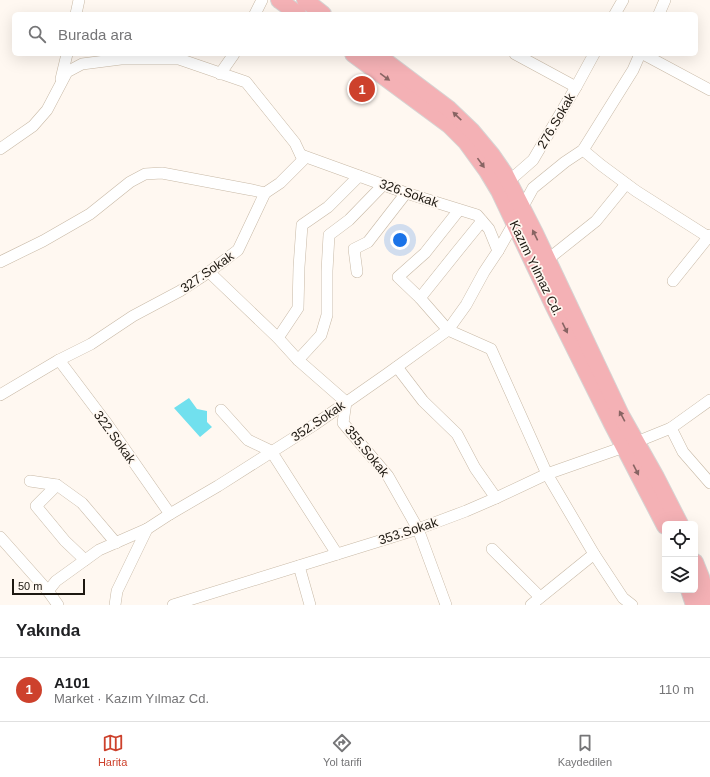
<!DOCTYPE html>
<html lang="tr">
<head>
<meta charset="utf-8">
<style>
	body { margin:0; font-family:Helvetica,sans-serif; background:#f6f6f6; color:#202124 }
	.controls { position:absolute; right:12px; bottom:12px; display:grid; overflow:hidden; border-radius:6px; box-shadow:0 4px 16px #0002 }
	.controls button { width:36px; height:36px; display:grid; place-items:center; padding:0; border:0; border-bottom:1px solid #e0e0e0; background:#fff; color:#202124; font:20px sans-serif }
	.scale { position:absolute; left:12px; bottom:10px; width:73px; box-sizing:border-box; padding-left:4px; border:2px solid #1d1811; border-top:0; font-size:11px; line-height:14px; white-space:nowrap; color:#1d1811; -webkit-text-stroke:3px #fff8f1; paint-order:stroke }
	.you { position:absolute; left:400px; top:240px; width:14px; height:14px; margin:-10px; border:3px solid #fff; border-radius:50%; background:#1a73e8; box-shadow:0 0 0 6px #1a73e833 }
	.badge { display:grid; place-items:center; width:26px; height:26px; border-radius:50%; background:#cd412c; color:#fff; font-size:13px; font-weight:700 }
	.pin { position:absolute; translate:-50% -50%; border:2px solid #fff; box-shadow:0 1px 4px #0006 }
	.list { margin:0; padding:0; list-style:none }
	h2 { display:flex; justify-content:space-between; align-items:center; height:52px; margin:0; padding:0 16px; font-size:17px }
	h2 small { font-size:13px; font-weight:400; color:#757577 }
	.list li { display:grid; grid-template-columns:26px 1fr auto; gap:12px; align-items:center; box-sizing:border-box; height:64px; padding:0 16px; border-top:1px solid #e0e0e0 }
	.list b { display:block; font-size:15px; white-space:nowrap }
	.list p { margin:0; font-size:13px; white-space:nowrap; color:#757577 }
	.list em { font-size:13px; font-style:normal; color:#757577 }
	.icon { flex:none; width:22px; height:22px; fill:none; stroke:currentColor; stroke-width:2; stroke-linecap:round; stroke-linejoin:round }
	.map { position:relative; flex:none; width:710px; height:605px; overflow:hidden }
	.search { position:absolute; background:#fff; box-shadow:0 4px 16px #0002; left:12px; right:12px; top:12px; height:44px; display:flex; align-items:center; gap:10px; box-sizing:border-box; padding:0 14px; border-radius:6px; color:#757577; font-size:15px }
	.sheet { height:116px; background:#fff }
	nav { display:flex; justify-content:space-around; align-items:center; box-sizing:border-box; height:56px; border-top:1px solid #e0e0e0; background:#fff; font-size:11px; color:#757577 }
	nav a { display:grid; justify-items:center; gap:2px }
	nav .on { color:#cd412c }
	.map>svg:first-child { display:block }
	.water { fill:#71e0ee }
	.lines { fill:none; stroke-linecap:round; stroke-linejoin:round }
	.minor-casing { stroke:#c8b9a6; stroke-width:12 }
	.highway-casing { stroke:#d6d5d4; stroke-width:18 }
	.minor { stroke:#fff; stroke-width:11 }
	.highway { stroke:#f4b1b5; stroke-width:16 }
	.oneway { fill:#886463 }
	.labels { text-anchor:middle; dominant-baseline:central; stroke-width:3.5; stroke-linejoin:round; paint-order:stroke }
	.street-label { font-size:13px; fill:#1d1811; stroke:#fff8f1 }
</style>
</head>
<body>
<div class="map">
<svg width="710" height="605" viewBox="0 0 710 605">
	<rect width="100%" height="100%" fill="#fff8f1"/>
	<path class="water" d="M189,398L197,409L207,411V422L212,427L200,437L174,408Z"/>
	<g class="lines">
		<defs>
			<g id="minor">
				<path d="M76,14L79,0"/>
				<path d="M255,14L262,0"/>
				<path d="M615,14L623,0"/>
				<path d="M659,14L665,0"/>
				<path d="M515,54L576,87"/>
				<path d="M643,54L710,90"/>
				<path d="M220,74L234,54"/>
				<path d="M61,79L67,54"/>
				<path d="M0,149L33,126L47,110L67,72L82,64L121,59H179L246,82L295,143L303,160L280,183L265,193L238,250L209,272L180,291L133,316L91,344L59,360L0,395"/>
				<path d="M583,150L601,165L636,191L710,238"/>
				<path d="M301,155L406,193L477,215L489,229L498,251"/>
				<path d="M509,181L533,160L576,87L594,54"/>
				<path d="M522,208L533,188L565,162L583,150L633,70L640,54"/>
				<path d="M482,221L456,253L420,298L448,330L491,349L547,474L594,554L623,598L632,605"/>
				<path d="M547,260L596,221L626,184"/>
				<path d="M0,262L43,241L90,214L130,182L145,174L162,173L252,190L265,193"/>
				<path d="M209,272L278,338L298,360L346,402L343,423L388,476L418,529L446,605"/>
				<path d="M357,272L354,249L368,242L406,193"/>
				<path d="M673,281L710,235"/>
				<path d="M420,298L398,277L425,253L459,210"/>
				<path d="M278,338L298,308L299,267L302,225L328,207L359,176"/>
				<path d="M59,360L105,421L170,514"/>
				<path d="M298,360L321,335L327,315V271L329,235L349,220L383,185"/>
				<path d="M397,367L423,401L457,434L475,468L496,498"/>
				<path d="M221,410L248,440L271,451L337,554"/>
				<path d="M671,428L683,452L710,483"/>
				<path d="M30,481L57,485L82,503L116,543"/>
				<path d="M57,485L36,506L65,541L85,560"/>
				<path d="M0,537L48,591"/>
				<path d="M492,549L540,597"/>
				<path d="M299,566L310,605"/>
				<path d="M58,605L48,591L56,581L99,550L147,529"/>
				<path d="M115,605L117,591L147,529L170,514L218,486L314,425L387,374L448,330L466,305L484,272L498,251L514,223"/>
				<path d="M173,605L418,529L466,511L496,498L547,474L624,447L671,428L710,400"/>
				<path d="M531,605L594,554"/>
			</g>
			<g id="highway">
				<path d="M279,0L298,14"/>
				<path d="M305,0L323,14"/>
				<path d="M353,54L449,125L466,142L487,171L499,191L553,305L612,424L665,526"/>
				<path d="M376,54L449,109L472,131L492,155L505,174L535,233L621,415L656,477L680,524"/>
				<path d="M695,562L701,577L709,605"/>
				<path d="M689,590L694,605"/>
			</g>
		</defs>
		<use href="#minor" class="minor-casing"/>
		<use href="#highway" class="highway-casing"/>
		<use href="#minor" class="minor"/>
		<use href="#highway" class="highway"/>
	</g>
	<defs><path id="oneway-solid" d="M-6-.8H1V-3.2L6.5 0L1 3.2V.8H-6Z"/></defs>
	<g class="oneway">
		<use href="#oneway-solid" transform="translate(385 77) rotate(36)"/>
		<use href="#oneway-solid" transform="translate(457 116) rotate(-136)"/>
		<use href="#oneway-solid" transform="translate(481 163) rotate(54)"/>
		<use href="#oneway-solid" transform="translate(535 235) rotate(-116)"/>
		<use href="#oneway-solid" transform="translate(565 328) rotate(64)"/>
		<use href="#oneway-solid" transform="translate(622 416) rotate(-118)"/>
		<use href="#oneway-solid" transform="translate(636 470) rotate(63)"/>
	</g>
	<g class="labels">
		<g class="street-label">
			<text transform="translate(556 121) rotate(-60)">276.Sokak</text>
			<text transform="translate(409 193) rotate(19)">326.Sokak</text>
			<text transform="translate(536 268) rotate(64)">Kazım Yılmaz Cd.</text>
			<text transform="translate(207 272) rotate(-35)">327.Sokak</text>
			<text transform="translate(318 421) rotate(-34)">352.Sokak</text>
			<text transform="translate(115 437) rotate(54)">322.Sokak</text>
			<text transform="translate(367 451) rotate(51)">355.Sokak</text>
			<text transform="translate(408 531) rotate(-18)">353.Sokak</text>
		</g>
	</g>
</svg>
<div class="controls">
<button><svg class="icon" aria-label="locate" viewBox="0 0 24 24"><circle cx="12" cy="12" r="6"/><path d="M12 2v4M12 18v4M2 12h4M18 12h4"/></svg></button>
<button><svg class="icon" aria-label="layers" viewBox="0 0 24 24"><path d="M12 4l9 5-9 5-9-5zM3 14l9 5 9-5"/></svg></button>
</div>
<div class="scale">50 m</div>
<div class="you"></div>
<div class="pin badge" style="left:362px;top:89px">1</div>
<div class="search"><svg class="icon" aria-label="search" viewBox="0 0 24 24"><circle cx="10" cy="10" r="6"/><path d="M15 15l6 6"/></svg>Burada ara</div>
</div>
<section class="sheet">
<h2>Yakında<small></small></h2>
<ul class="list">
<li><span class="badge">1</span><div><b>A101</b><p>Market · Kazım Yılmaz Cd.</p></div><em>110 m</em></li>
</ul>
</section>
<nav>
<a class="on"><svg class="icon" aria-label="map" viewBox="0 0 24 24"><path d="M3 6l6-2 6 2 6-2v14l-6 2-6-2-6 2zM9 4v14M15 6v14"/></svg>Harita</a>
<a><svg class="icon" aria-label="directions" viewBox="0 0 24 24"><path d="M12 3l9 9-9 9-9-9zM9 14v-3h6M13 9l2 2-2 2"/></svg>Yol tarifi</a>
<a><svg class="icon" aria-label="saved" viewBox="0 0 24 24"><path d="M7 4h10v16l-5-4-5 4z"/></svg>Kaydedilen</a>
</nav>
</body>
</html>
